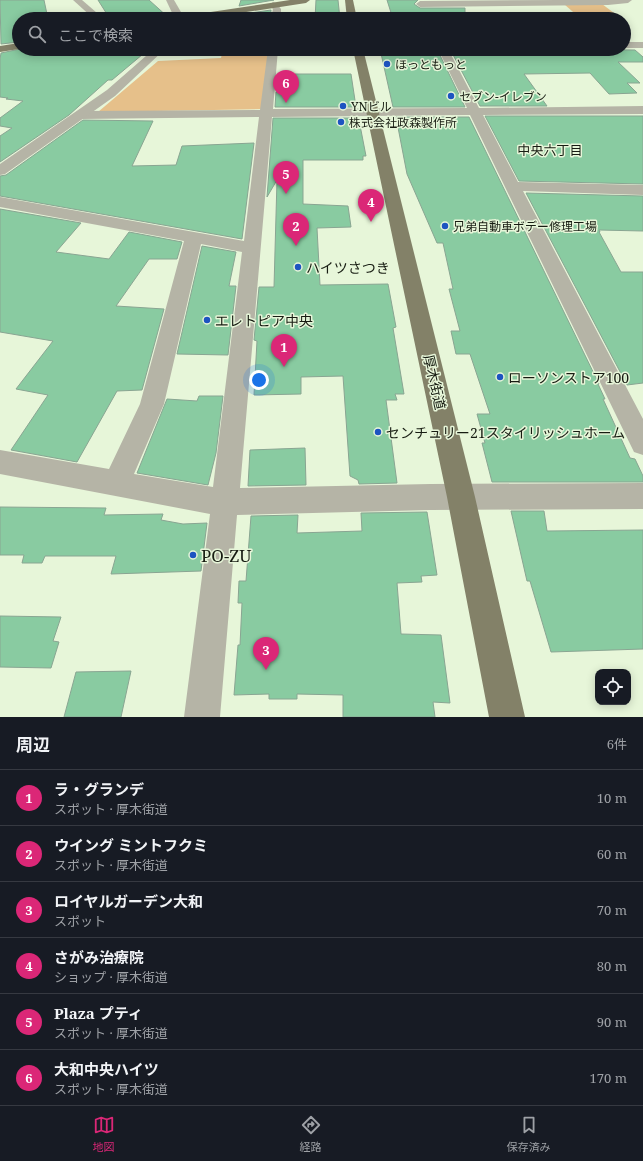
<!DOCTYPE html>
<html lang="ja">
<head>
<meta charset="utf-8">
<style>
	body { margin:0; font-family:"Noto Serif","Noto Sans JP",serif; background:#242831; color:#f1f3f6 }
	.controls { position:absolute; right:12px; bottom:12px; display:grid; overflow:hidden; border-radius:8px; box-shadow:0 2px 10px #0003 }
	.controls button { width:36px; height:36px; display:grid; place-items:center; padding:0; border:0; border-bottom:1px solid #363941; background:#171b24; color:#f1f3f6; font:20px sans-serif }
	.you { position:absolute; left:259px; top:380px; width:14px; height:14px; margin:-10px; border:3px solid #fff; border-radius:50%; background:#1a73e8; box-shadow:0 0 0 6px #1a73e833 }
	.badge { display:grid; place-items:center; width:26px; height:26px; border-radius:50%; background:#db2777; color:#fff; font-size:13px; font-weight:700 }
	.pin { position:absolute; translate:-50% -33px; filter:drop-shadow(0 1px 2px #0008) }
	.pin::after { content:''; position:absolute; top:21px; width:14px; height:12px; background:inherit; clip-path:polygon(0 0,100% 0,50% 100%) }
	.list { margin:0; padding:0; list-style:none }
	h2 { display:flex; justify-content:space-between; align-items:center; height:52px; margin:0; padding:0 16px; font-size:17px }
	h2 small { font-size:13px; font-weight:400; color:#9ea1a6 }
	.list li { display:grid; grid-template-columns:26px 1fr auto; gap:12px; align-items:center; box-sizing:border-box; height:56px; padding:0 16px; border-top:1px solid #363941 }
	.list b { display:block; font-size:15px; white-space:nowrap }
	.list p { margin:0; font-size:13px; white-space:nowrap; color:#9ea1a6 }
	.list em { font-size:13px; font-style:normal; color:#9ea1a6 }
	.icon { flex:none; width:22px; height:22px; fill:none; stroke:currentColor; stroke-width:2; stroke-linecap:round; stroke-linejoin:round }
	.map { position:relative; flex:none; width:643px; height:717px; overflow:hidden }
	.search { position:absolute; background:#171b24; box-shadow:0 2px 10px #0003; left:12px; right:12px; top:12px; height:44px; display:flex; align-items:center; gap:10px; box-sizing:border-box; padding:0 14px; border-radius:22px; color:#9ea1a6; font-size:15px }
	.sheet { height:388px; background:#171b24 }
	nav { display:flex; justify-content:space-around; align-items:center; box-sizing:border-box; height:56px; border-top:1px solid #363941; background:#171b24; font-size:11px; color:#9ea1a6 }
	nav a { display:grid; justify-items:center; gap:2px }
	nav .on { color:#db2777 }
	.map>svg:first-child { display:block }
	.green { fill:#e6c08a }
	.building { fill:#89cba1; stroke:#89a592 }
	.lines { fill:none; stroke-linecap:round; stroke-linejoin:round }
	.minor { fill:#b5b4a6; fill-rule:evenodd }
	.tertiary { fill:#b5b4a6; fill-rule:evenodd }
	.primary { fill:#838168; fill-rule:evenodd }
	.poi-dot { fill:#1d54c1; stroke:#e7f6d9; stroke-width:1.5 }
	.labels { text-anchor:middle; dominant-baseline:central; stroke-width:3; stroke-linejoin:round; paint-order:stroke }
	.far-poi-label { font-size:12px; fill:#171c12; stroke:#e7f6d9; text-anchor:start }
	.far-neighbourhood-label { font-size:13px; fill:#171c12; stroke:#e7f6d9 }
	.poi-label { font-size:14px; fill:#171c12; stroke:#e7f6d9; text-anchor:start }
	.street-label { font-size:14px; fill:#171c12; stroke:#e7f6d9 }
	.near-poi-label { font-size:17px; fill:#171c12; stroke:#e7f6d9; text-anchor:start }
</style>
</head>
<body>
<div class="map">
<svg width="643" height="717" viewBox="0 0 643 717">
	<rect width="100%" height="100%" fill="#e7f6d9"/>
	<g class="green">
		<path d="M564,4H602L622,19H581Z"/>
		<path d="M223,49H268L264,109L98,112L158,61L221,58Z"/>
	</g>
	<g class="building">
		<path d="M0,0H44L48,19H19V42L1,44Z"/>
		<path d="M98,0H149L169,18L110,19Z"/>
		<path d="M241,0H274L239,6Z"/>
		<path d="M316,0H338L340,19H315Z"/>
		<path d="M387,0H418L414,4L420,8H465V19H393Z"/>
		<path d="M271,10L270,19H236L237,15Z"/>
		<path d="M20,49H149L112,80H108L69,115L0,162V136L12,128L0,126V118L23,101L6,99L8,98L0,97V59L1,53Z"/>
		<path d="M380,49H437L465,107H393Z"/>
		<path d="M450,49L635,50L643,57V62H618L640,83H627L637,93L609,94L590,73L524,74L547,106H480Z"/>
		<path d="M295,74H351L356,107H275L276,92H278L281,77H289V76H295Z"/>
		<path d="M485,116H643V184L519,181Z"/>
		<path d="M396,117H469L599,384H598L605,399H603L630,458L635,459L643,476V482H492L482,443H485L477,414H490L470,354H456L451,331H460L449,289H453L443,243H437L407,174Z"/>
		<path d="M273,118H358L359,120L366,156H363V160H303V204L348,206L351,227L317,228L320,285L388,284L396,327L393,328L404,394H395L397,400H386L397,483L359,484L358,480L350,476L343,376L301,377V394L254,395L257,341L254,340L259,287H274L277,180L267,197Z"/>
		<path d="M83,120L153,121L132,166L176,165L182,146L254,143L242,239L0,196V176L6,175Z"/>
		<path d="M526,193L643,196V231L599,230L600,232H599L621,272H643V383L627,385Z"/>
		<path d="M0,209L81,223L56,252L109,259L129,232L182,242L177,259H149L116,306L164,309L142,390L117,391L77,462L11,450L48,395L16,389L53,341L0,332Z"/>
		<path d="M202,246L236,252L229,286H236L228,355L177,354Z"/>
		<path d="M199,396H223L216,453L208,485L137,473L167,399L197,401Z"/>
		<path d="M305,448L306,485L248,486L250,450Z"/>
		<path d="M0,507L106,508L104,515L163,514L161,520L183,524L207,523L201,571L111,574L116,556H45L42,563H22L24,555H0Z"/>
		<path d="M511,511H544L547,531L643,530V649L551,652L530,581H527Z"/>
		<path d="M427,512L437,575L421,576L422,582L397,583L401,634L441,635L450,703L433,702L435,717H343V695L297,694V699H269V694L234,695L238,645H240L242,603H238L239,581H246L251,516L298,515L297,533L362,531L361,513Z"/>
		<path d="M0,616L61,617L53,641L59,642L51,668L0,667Z"/>
		<path d="M131,671L121,717H64L76,672Z"/>
	</g>
	<g class="lines">
		<g class="minor">
			<path d="M166,0H174L185,19H175Z"/>
			<path d="M558,0H632L628,3L608,5L420,7L416,4L420,1Z"/>
			<path d="M273,2L276,3L281,9V19H271L273,9L269,5Z"/>
			<rect x="624" y="42" width="19" height="6"/>
			<path d="M268,49H278L273,109L467,108L438,49H448L479,108L643,106V114L483,115L518,182L643,185V195L523,191L643,419V455L634,452L470,115L272,117L240,488L430,484L643,483V509L430,510L237,515L220,717H184L210,514L0,474V450L109,469L140,404L184,241L0,207V197L244,241L259,117L81,119L76,118L75,115L76,112L81,111L260,110ZM201,244L242,252L213,487L134,474L164,404Z"/>
		</g>
		<g class="tertiary">
			<path d="M73,0H82L104,19H94Z"/>
			<path d="M154,49H165L115,96L5,174L0,175V164L107,90Z"/>
		</g>
		<g class="primary">
			<path d="M290,0H310L306,3L201,19H179L184,16Z"/>
			<path d="M345,0H353L357,19H347Z"/>
			<path d="M19,43V49L0,52V46Z"/>
			<path d="M353,49H363L475,497L525,717H489L447,497Z"/>
		</g>
	</g>
	<g class="poi-dot">
		<circle cx="387" cy="64" r="4"/>
		<circle cx="451" cy="96" r="4"/>
		<circle cx="343" cy="106" r="4"/>
		<circle cx="341" cy="122" r="4"/>
		<circle cx="445" cy="226" r="4"/>
		<circle cx="298" cy="267" r="4"/>
		<circle cx="207" cy="320" r="4"/>
		<circle cx="500" cy="377" r="4"/>
		<circle cx="378" cy="432" r="4"/>
		<circle cx="193" cy="555" r="4"/>
	</g>
	<g class="labels">
		<g class="far-poi-label">
			<text x="395" y="64">ほっともっと</text>
			<text x="459" y="96">セブン-イレブン</text>
			<text x="351" y="106">YNビル</text>
			<text x="349" y="122">株式会社政森製作所</text>
			<text x="453" y="226">兄弟自動車ボデー修理工場</text>
		</g>
		<g class="far-neighbourhood-label">
			<text x="550" y="150">中央六丁目</text>
		</g>
		<g class="poi-label">
			<text x="306" y="267">ハイツさつき</text>
			<text x="215" y="320">エレトピア中央</text>
			<text x="508" y="377">ローソンストア100</text>
			<text x="386" y="432">センチュリー21スタイリッシュホーム</text>
		</g>
		<g class="street-label">
			<text transform="translate(435 382) rotate(77)">厚木街道</text>
		</g>
		<g class="near-poi-label">
			<text x="201" y="555">PO-ZU</text>
		</g>
	</g>
</svg>
<div class="controls">
<button><svg class="icon" aria-label="locate" viewBox="0 0 24 24"><circle cx="12" cy="12" r="6"/><path d="M12 2v4M12 18v4M2 12h4M18 12h4"/></svg></button>
</div>
<div class="you"></div>
<div class="pin badge" style="left:284px;top:367px">1</div>
<div class="pin badge" style="left:296px;top:246px">2</div>
<div class="pin badge" style="left:266px;top:670px">3</div>
<div class="pin badge" style="left:371px;top:222px">4</div>
<div class="pin badge" style="left:286px;top:194px">5</div>
<div class="pin badge" style="left:286px;top:103px">6</div>
<div class="search"><svg class="icon" aria-label="search" viewBox="0 0 24 24"><circle cx="10" cy="10" r="6"/><path d="M15 15l6 6"/></svg>ここで検索</div>
</div>
<section class="sheet">
<h2>周辺<small>6件</small></h2>
<ul class="list">
<li><span class="badge">1</span><div><b>ラ・グランデ</b><p>スポット · 厚木街道</p></div><em>10 m</em></li>
<li><span class="badge">2</span><div><b>ウイング ミントフクミ</b><p>スポット · 厚木街道</p></div><em>60 m</em></li>
<li><span class="badge">3</span><div><b>ロイヤルガーデン大和</b><p>スポット</p></div><em>70 m</em></li>
<li><span class="badge">4</span><div><b>さがみ治療院</b><p>ショップ · 厚木街道</p></div><em>80 m</em></li>
<li><span class="badge">5</span><div><b>Plaza プティ</b><p>スポット · 厚木街道</p></div><em>90 m</em></li>
<li><span class="badge">6</span><div><b>大和中央ハイツ</b><p>スポット · 厚木街道</p></div><em>170 m</em></li>
</ul>
</section>
<nav>
<a class="on"><svg class="icon" aria-label="map" viewBox="0 0 24 24"><path d="M3 6l6-2 6 2 6-2v14l-6 2-6-2-6 2zM9 4v14M15 6v14"/></svg>地図</a>
<a><svg class="icon" aria-label="directions" viewBox="0 0 24 24"><path d="M12 3l9 9-9 9-9-9zM9 14v-3h6M13 9l2 2-2 2"/></svg>経路</a>
<a><svg class="icon" aria-label="saved" viewBox="0 0 24 24"><path d="M7 4h10v16l-5-4-5 4z"/></svg>保存済み</a>
</nav>
</body>
</html>
